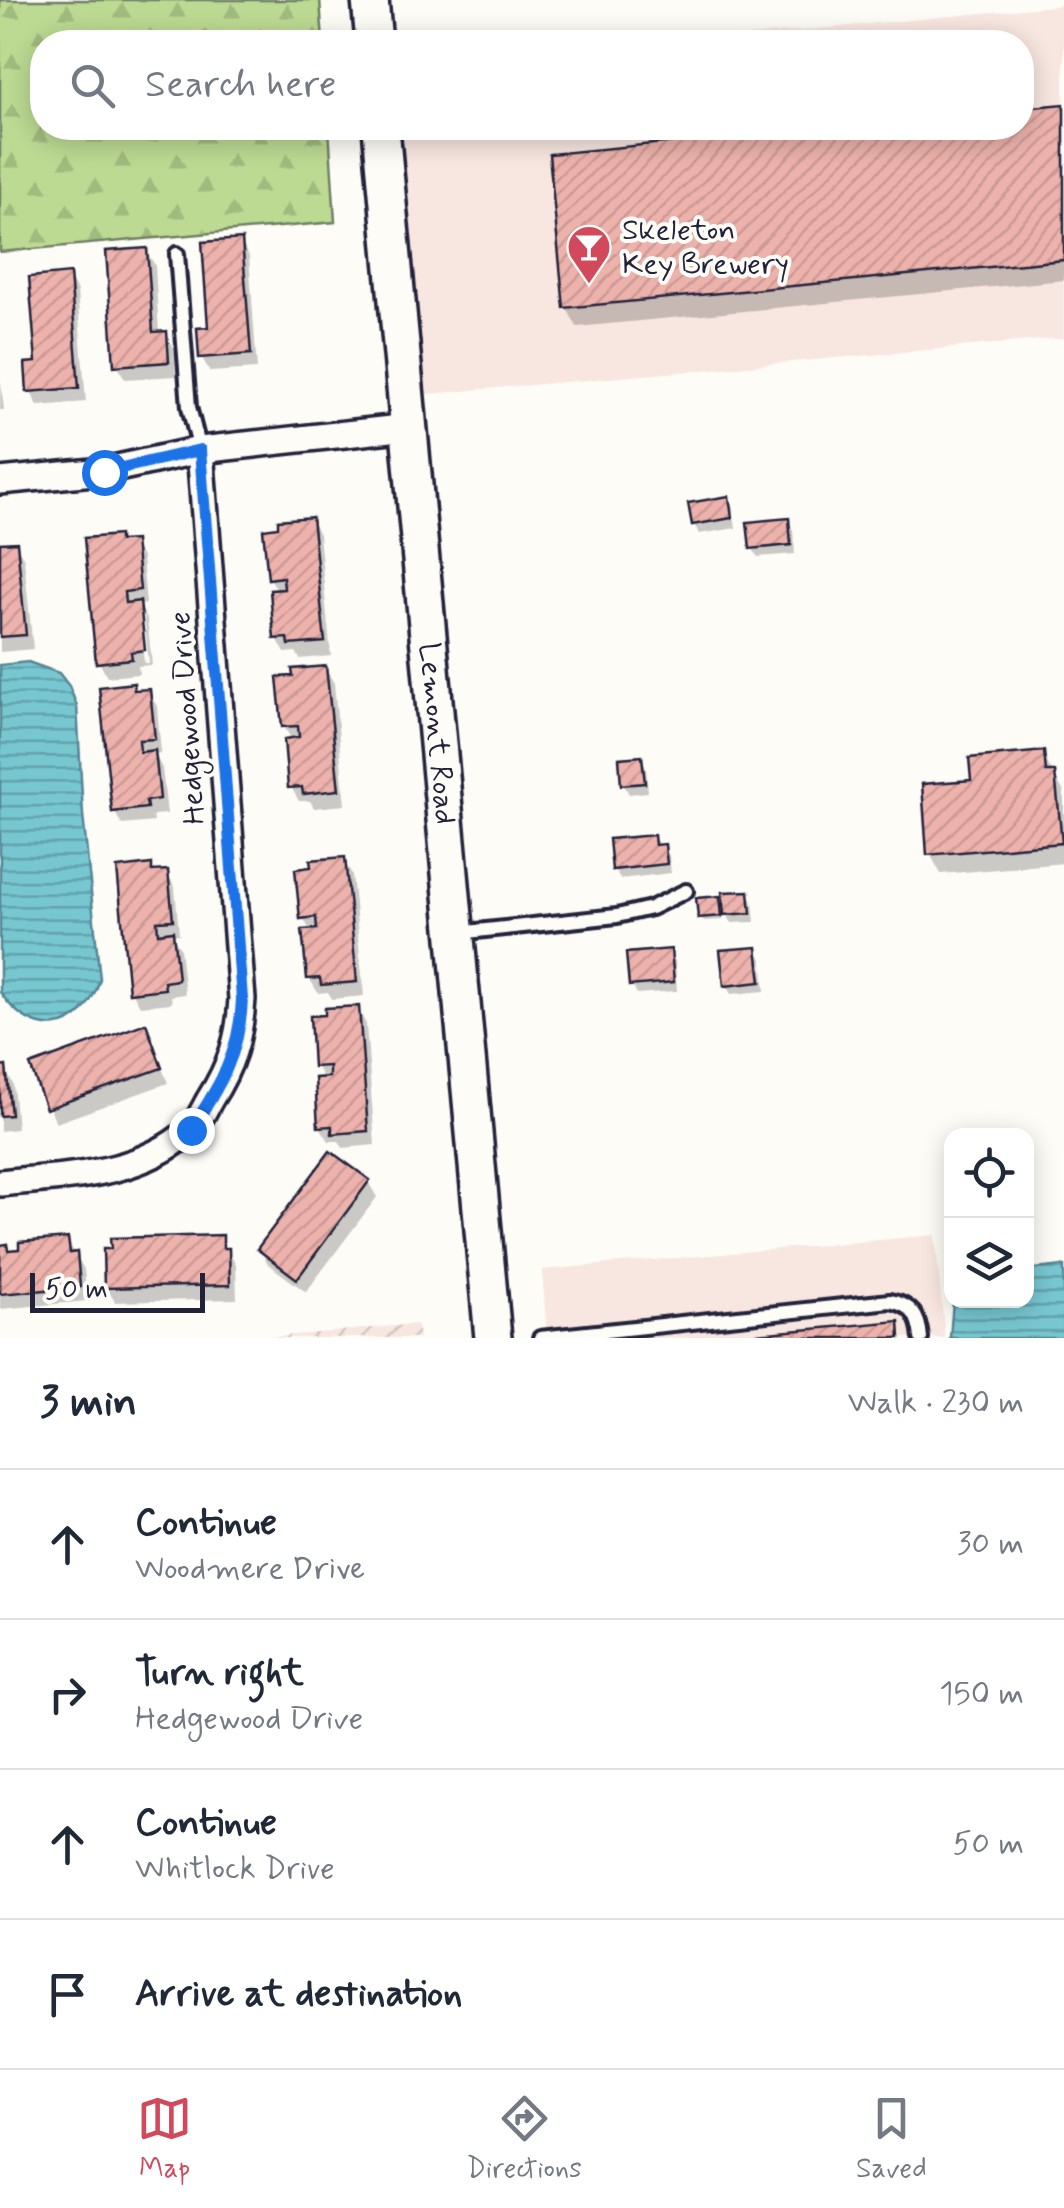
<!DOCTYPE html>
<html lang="en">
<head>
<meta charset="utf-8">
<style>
	body { margin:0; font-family:Mynerve,sans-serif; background:#f2f2f3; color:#1f2937 }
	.controls { position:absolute; right:30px; bottom:30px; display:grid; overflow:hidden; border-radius:20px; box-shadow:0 5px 25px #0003 }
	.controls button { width:90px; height:90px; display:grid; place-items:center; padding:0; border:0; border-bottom:2px solid #e0e1e3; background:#fff; color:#1f2937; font:50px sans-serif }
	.scale { position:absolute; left:30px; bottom:25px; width:175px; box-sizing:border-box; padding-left:10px; border:5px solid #22223b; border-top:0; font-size:28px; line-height:35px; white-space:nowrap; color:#22223b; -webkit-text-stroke:8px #fdfcf7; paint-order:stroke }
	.stop { position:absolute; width:30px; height:30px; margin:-22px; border:8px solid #1a73e8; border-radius:50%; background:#fff }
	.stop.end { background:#1a73e8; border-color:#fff; box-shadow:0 2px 10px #0008 }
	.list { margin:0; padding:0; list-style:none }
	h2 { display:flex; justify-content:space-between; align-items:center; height:130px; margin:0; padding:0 40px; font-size:42px }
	h2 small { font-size:32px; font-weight:400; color:#747a83 }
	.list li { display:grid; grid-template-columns:65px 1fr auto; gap:30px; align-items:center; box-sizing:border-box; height:150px; padding:0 40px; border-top:2px solid #e0e1e3 }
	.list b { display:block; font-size:38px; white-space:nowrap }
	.list p { margin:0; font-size:32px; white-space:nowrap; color:#747a83 }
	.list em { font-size:32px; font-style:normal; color:#747a83 }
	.icon { flex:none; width:55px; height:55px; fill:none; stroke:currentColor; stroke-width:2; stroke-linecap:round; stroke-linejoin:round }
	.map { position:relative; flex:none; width:1064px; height:1338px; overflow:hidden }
	.search { position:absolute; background:#fff; box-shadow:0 5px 25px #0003; left:30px; right:30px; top:30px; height:110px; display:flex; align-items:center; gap:25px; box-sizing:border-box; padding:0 35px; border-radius:40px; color:#747a83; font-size:38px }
	.sheet { height:730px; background:#fff }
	nav { display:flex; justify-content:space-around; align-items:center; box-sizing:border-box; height:140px; border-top:2px solid #e0e1e3; background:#fff; font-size:28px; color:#747a83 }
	nav a { display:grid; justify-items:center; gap:5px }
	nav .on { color:#d1495b }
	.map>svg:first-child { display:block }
	.built { fill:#f8e6e0 }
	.industrial { fill:url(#industrial-furrows) }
	.forest { fill:url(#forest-firs); stroke:#6f7e66; stroke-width:2.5 }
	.water { fill:url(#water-rules); stroke:#558595; stroke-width:2.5 }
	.shadow { fill:#0003; fill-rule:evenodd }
	.building { fill:url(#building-hatch); stroke:#22223b; stroke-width:2.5 }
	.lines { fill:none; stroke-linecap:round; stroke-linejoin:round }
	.service-casing { stroke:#22223b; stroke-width:20 }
	.minor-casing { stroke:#22223b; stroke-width:32 }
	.secondary-casing { stroke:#22223b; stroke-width:42 }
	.service { stroke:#fdfcf7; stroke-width:12 }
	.minor { stroke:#fdfcf7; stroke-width:25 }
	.secondary { stroke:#fdfcf7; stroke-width:35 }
	.route { stroke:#1a73e8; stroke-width:12 }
	.labels { text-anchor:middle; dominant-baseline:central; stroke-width:8; stroke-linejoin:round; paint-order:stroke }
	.poi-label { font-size:30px; fill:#22223b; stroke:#fdfcf7; text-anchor:start }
	.street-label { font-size:30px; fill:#22223b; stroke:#fdfcf7 }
</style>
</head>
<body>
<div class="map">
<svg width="1064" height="1338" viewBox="0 0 1064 1338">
	<defs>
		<pattern id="industrial-furrows" width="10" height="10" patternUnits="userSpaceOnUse" patternTransform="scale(2.5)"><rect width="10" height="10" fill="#f8e6e0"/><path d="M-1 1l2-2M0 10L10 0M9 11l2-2" fill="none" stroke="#d4c5c1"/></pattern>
		<pattern id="forest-firs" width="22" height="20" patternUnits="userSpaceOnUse" patternTransform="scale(2.5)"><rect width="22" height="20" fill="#bcda92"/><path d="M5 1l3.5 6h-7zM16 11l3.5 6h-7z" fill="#a1bb7f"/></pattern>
		<pattern id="water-rules" width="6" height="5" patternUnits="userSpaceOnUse" patternTransform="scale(2.5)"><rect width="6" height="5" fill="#77c7d1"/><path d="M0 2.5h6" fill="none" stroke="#61a1ab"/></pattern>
		<pattern id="building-hatch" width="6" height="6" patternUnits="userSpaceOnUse" patternTransform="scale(2.5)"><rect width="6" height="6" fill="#edb2ac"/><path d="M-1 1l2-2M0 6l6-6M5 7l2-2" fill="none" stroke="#cb9995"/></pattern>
	</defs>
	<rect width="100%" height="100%" fill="#fdfcf7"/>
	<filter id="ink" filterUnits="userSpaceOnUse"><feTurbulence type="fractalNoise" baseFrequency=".01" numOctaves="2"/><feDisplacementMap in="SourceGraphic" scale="20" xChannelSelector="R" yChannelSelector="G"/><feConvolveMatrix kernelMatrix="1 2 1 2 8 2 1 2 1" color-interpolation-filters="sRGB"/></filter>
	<g filter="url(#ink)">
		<g class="built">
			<path d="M1064,5V338L406,396L382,128H1022V42H684Z"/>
			<path d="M935,1235L945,1338H547L542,1270Z"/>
		</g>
		<path class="industrial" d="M417,1324L419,1338H262Z"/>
		<path class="forest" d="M0,0H320L323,42H42V128H329L335,222L0,252Z"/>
		<g class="water">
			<path d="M28,662L59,673L69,686L77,706L83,815L100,979C82,1037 32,1040 0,992V665Z"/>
			<path d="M1064,1266V1338H950L953,1301L1026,1300L1027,1270Z"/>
		</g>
		<g class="shadow">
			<path d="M1064,106V280L577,327L566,307L551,156L846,128H1022V111Z"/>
			<path d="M241,242L249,256L257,369L210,372L202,358Z"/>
			<path d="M146,251L155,265L159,334L165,333L174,348L176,376L125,379L117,365Z"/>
			<path d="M69,276L77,291L86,402L38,406L30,391Z"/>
			<path d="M0,381L1,383L4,410H0Z"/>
			<path d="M728,499L733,508L736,528L699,534L694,524Z"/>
			<path d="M311,520L319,534L331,656L300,659L296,652L285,653L277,639L278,592L270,578Z"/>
			<path d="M787,521L793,530L795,554L758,557L752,548Z"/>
			<path d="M117,537L121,544L133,543L142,557L146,604L139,605L147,619L152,665L138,666L139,674L107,677L99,662ZM139,616H144L149,663H144Z"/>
			<path d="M15,544L24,559L33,649L0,652V546Z"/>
			<path d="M325,668L334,683L345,805L314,808L310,801H299L291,787L292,740L284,727Z"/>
			<path d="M132,686L136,693L148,692L157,706L161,753L154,754L162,768L167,814L153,815L154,822L122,825L114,811Z"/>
			<path d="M1042,754L1064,792V863L941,874L930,854L973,783Z"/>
			<path d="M640,759L646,768L648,792L629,794L624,785Z"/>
			<path d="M653,837L669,856L671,873L620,879L615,869Z"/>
			<path d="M343,860L352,874L364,996L332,999L328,992L318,993L309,978L311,932L303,918Z"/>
			<path d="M150,867L154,874L166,872L175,887L179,934L172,935L180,948L185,994L171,996L172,1003L140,1006L132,992Z"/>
			<path d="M748,893L753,902L755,922L732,923L722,906L723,920L703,921L701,917L719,898L726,910Z"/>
			<path d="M756,949L762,959L765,991L731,994L726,985Z"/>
			<path d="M669,952L675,961L677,991L637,994L632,985Z"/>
			<path d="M358,1009L366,1024L375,1145L343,1148L339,1141H329L320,1127L324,1080L316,1066Z"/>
			<path d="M145,1026L168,1083L56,1123L33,1067Z"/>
			<path d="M0,1069H5L13,1084L17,1129L0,1131Z"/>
			<path d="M368,1182L377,1197L306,1292L268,1264L260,1249Z"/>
			<path d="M221,1238L236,1265L237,1299L115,1302L106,1287Z"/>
			<path d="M67,1240L84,1269L87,1301L0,1309V1247L9,1252Z"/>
		</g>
		<g class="building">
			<path d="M1064,104V260L564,308L549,154L820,128H1022V108Z"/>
			<path d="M242,239L251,354L199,358L197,328L208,327L202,242Z"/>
			<path d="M147,248L153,332L167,331L169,362L114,366L106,251Z"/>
			<path d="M70,273L79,388L27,392L25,363L36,362L29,277Z"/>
			<path d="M729,496L732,518L692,525L688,503Z"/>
			<path d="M312,517L325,642L289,645L288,638L274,639L270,590L284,589L283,577L268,579L263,529L278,527V520Z"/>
			<path d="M789,518L791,545L750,549L747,522Z"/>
			<path d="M119,535V541L135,540L140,590L124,592L125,603L140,601L145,650L131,652L132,659L96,663L84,538Z"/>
			<path d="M17,542L26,635L0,637V543Z"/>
			<path d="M326,666L339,790L303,794L302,787L288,788L284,739L299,737L298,726L282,727L277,677L293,676L292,669Z"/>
			<path d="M134,683V690L150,689L155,739L139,740L140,752L155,750L160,799L146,801L147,808L112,812L99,687Z"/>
			<path d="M1044,751L1046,772H1055L1062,843L927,855L922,784L971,780L969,758Z"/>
			<path d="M642,756L645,783L621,785L619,758Z"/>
			<path d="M654,835L655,845L665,844L667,864L612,870L609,839Z"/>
			<path d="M345,857L357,982L321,985L320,978L307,979L302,930L317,929L316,917L300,919L295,869L311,867L310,860Z"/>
			<path d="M152,864V871L168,870L173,920L157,921L158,933L173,931L178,980L164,982L165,989L129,993L117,868Z"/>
			<path d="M749,891L751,913L724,915L722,892Z"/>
			<path d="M720,896L722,916L698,918L696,898Z"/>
			<path d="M757,947L761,982L724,986L720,950Z"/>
			<path d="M671,949L674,982L629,986L626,953Z"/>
			<path d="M359,1006L368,1131L332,1134V1126L318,1127L315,1078L329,1077V1066L313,1067L310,1016L325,1015V1008Z"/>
			<path d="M146,1023L162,1068L46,1109L30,1065Z"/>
			<path d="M6,1066L11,1115L0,1116V1067Z"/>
			<path d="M330,1151L370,1180L297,1279L257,1249Z"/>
			<path d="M223,1235V1248H229L230,1285L104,1288L103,1249H111L110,1238Z"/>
			<path d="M68,1238L70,1253L77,1252L80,1287L0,1294V1245L7,1244L8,1250L19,1249V1242Z"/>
			<path d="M899,1321L900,1338H711Z"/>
		</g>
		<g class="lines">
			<defs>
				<g id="service">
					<path d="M177,254L189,407L200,450"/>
					<path d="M458,933L617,916L651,908L686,891"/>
					<path d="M540,1338L890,1301C912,1305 919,1316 921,1338"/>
				</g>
				<g id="minor">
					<path d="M0,481L104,471L200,450L409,427"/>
					<path d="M0,1183C65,1176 137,1177 189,1131C198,1124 204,1109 210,1099C231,1066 240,1038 242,999L200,450"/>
				</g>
				<g id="secondary">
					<path d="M370,0L374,42"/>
					<path id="s1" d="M381,128L493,1338"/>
				</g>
			</defs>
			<use href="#service" class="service-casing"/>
			<use href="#minor" class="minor-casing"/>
			<use href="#secondary" class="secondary-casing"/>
			<use href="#service" class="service"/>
			<use href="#minor" class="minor"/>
			<use href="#secondary" class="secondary"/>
		</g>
	</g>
	<g class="lines" filter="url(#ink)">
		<path class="route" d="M104,472L200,450L242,999C240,1054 220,1085 191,1130"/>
	</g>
	<defs>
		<symbol id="bar-pin" viewBox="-11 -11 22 30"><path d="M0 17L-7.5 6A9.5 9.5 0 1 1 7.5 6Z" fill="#d1495b" stroke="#fdfcf7"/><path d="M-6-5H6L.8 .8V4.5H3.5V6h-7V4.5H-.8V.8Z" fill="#fff"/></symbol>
	</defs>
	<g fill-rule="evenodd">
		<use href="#bar-pin" x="564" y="222" width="50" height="68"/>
	</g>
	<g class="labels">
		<g class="poi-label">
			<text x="622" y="230">Skeleton<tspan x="622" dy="34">Key Brewery</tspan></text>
		</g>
		<g class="street-label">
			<text transform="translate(188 718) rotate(-94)">Hedgewood Drive</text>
			<text stroke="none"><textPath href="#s1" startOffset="608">Lemont Road</textPath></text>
		</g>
	</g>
</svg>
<div class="controls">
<button><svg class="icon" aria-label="locate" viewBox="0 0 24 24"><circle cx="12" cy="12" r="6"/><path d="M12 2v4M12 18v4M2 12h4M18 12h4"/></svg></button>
<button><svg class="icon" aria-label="layers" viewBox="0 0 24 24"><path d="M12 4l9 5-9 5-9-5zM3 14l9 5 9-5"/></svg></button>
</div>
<div class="scale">50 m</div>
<div class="stop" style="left:104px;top:472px"></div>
<div class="stop end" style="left:191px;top:1130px"></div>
<div class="search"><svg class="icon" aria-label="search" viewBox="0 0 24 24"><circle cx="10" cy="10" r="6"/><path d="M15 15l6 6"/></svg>Search here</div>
</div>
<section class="sheet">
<h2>3 min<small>Walk · 230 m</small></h2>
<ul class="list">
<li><svg class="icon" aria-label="ahead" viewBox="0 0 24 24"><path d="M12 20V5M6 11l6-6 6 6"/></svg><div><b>Continue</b><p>Woodmere Drive</p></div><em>30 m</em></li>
<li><svg class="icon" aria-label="right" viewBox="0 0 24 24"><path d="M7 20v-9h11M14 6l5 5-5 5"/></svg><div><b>Turn right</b><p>Hedgewood Drive</p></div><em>150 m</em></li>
<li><svg class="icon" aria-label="ahead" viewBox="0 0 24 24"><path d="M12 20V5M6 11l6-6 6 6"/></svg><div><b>Continue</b><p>Whitlock Drive</p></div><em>50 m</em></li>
<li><svg class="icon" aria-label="arrive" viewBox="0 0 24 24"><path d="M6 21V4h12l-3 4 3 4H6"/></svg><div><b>Arrive at destination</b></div></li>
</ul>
</section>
<nav>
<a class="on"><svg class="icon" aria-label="map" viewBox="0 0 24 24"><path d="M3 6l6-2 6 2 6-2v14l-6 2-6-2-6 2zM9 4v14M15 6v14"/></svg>Map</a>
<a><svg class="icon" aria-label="directions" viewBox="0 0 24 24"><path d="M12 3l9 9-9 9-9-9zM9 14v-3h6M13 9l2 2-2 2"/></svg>Directions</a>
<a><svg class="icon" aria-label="saved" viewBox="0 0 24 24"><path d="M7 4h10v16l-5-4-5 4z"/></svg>Saved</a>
</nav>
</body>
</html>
